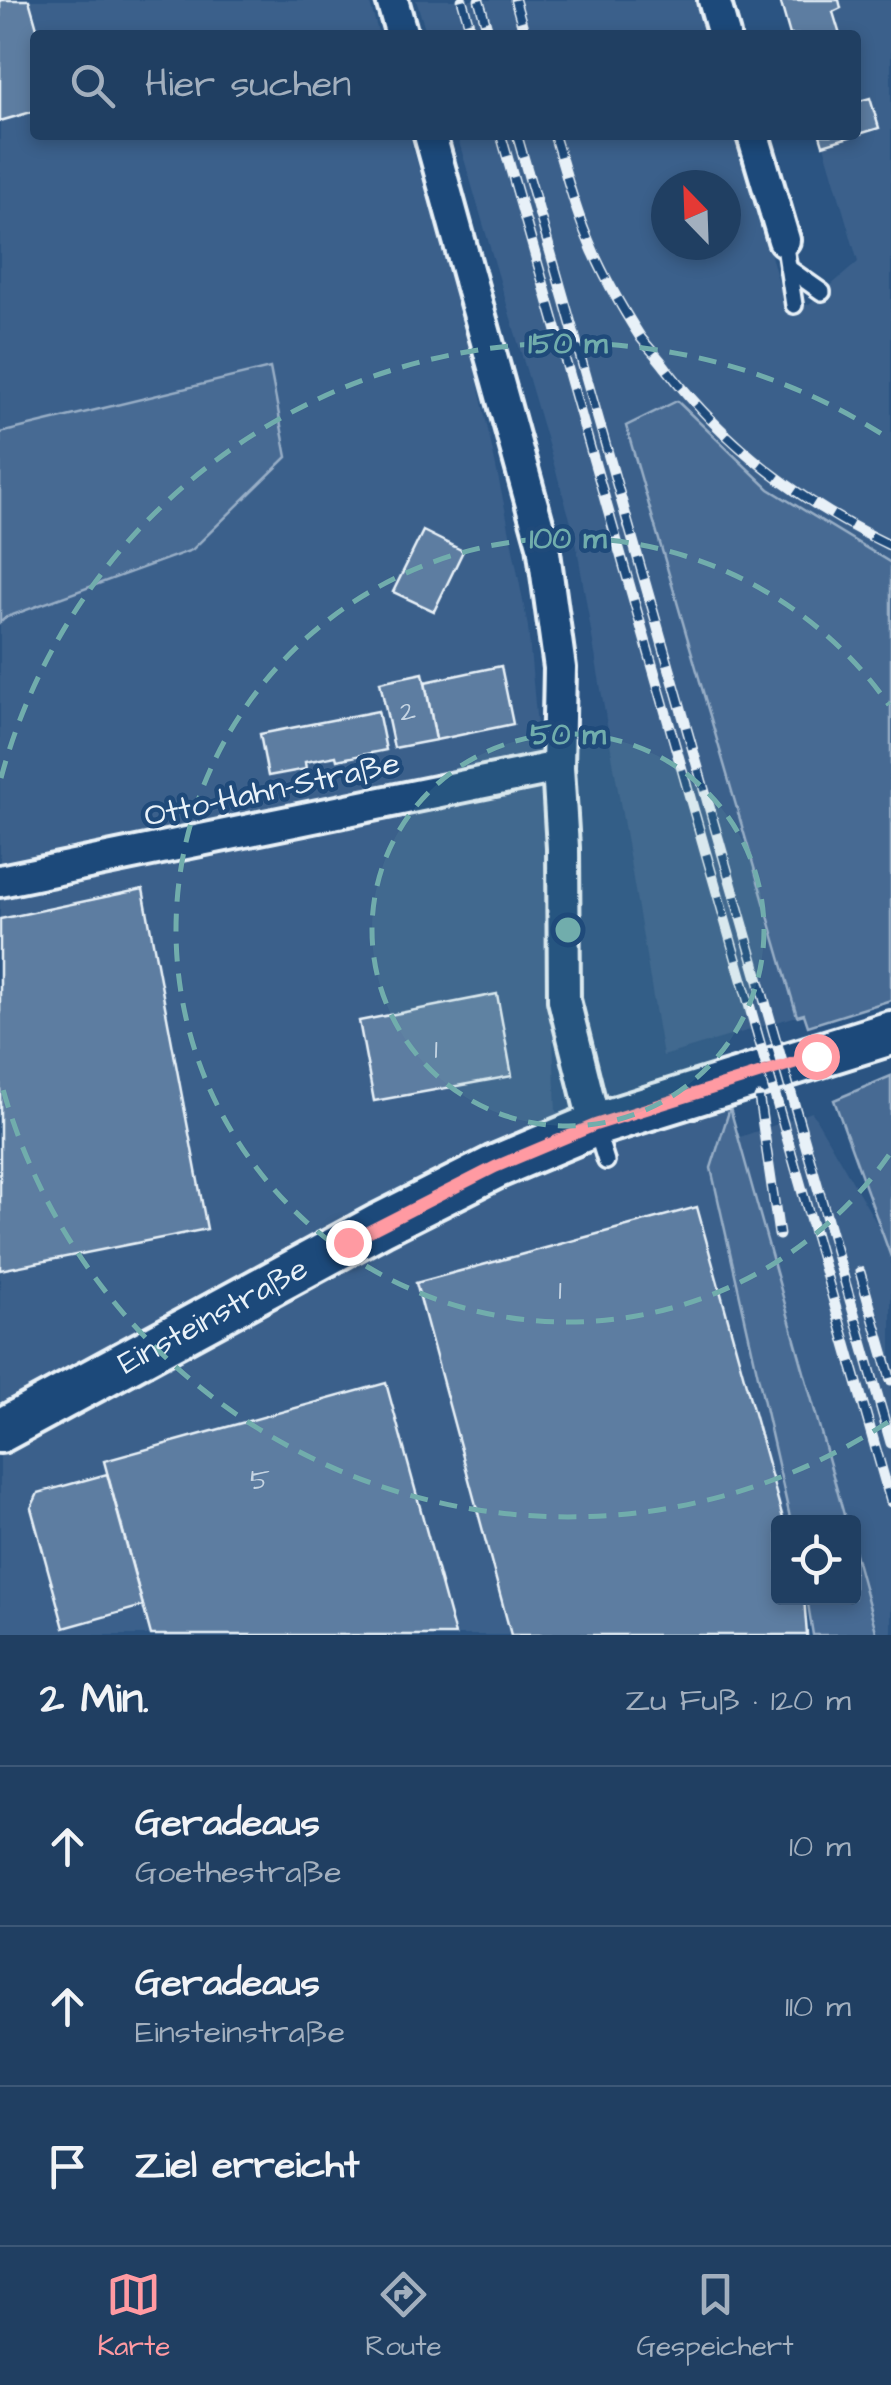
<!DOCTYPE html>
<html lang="de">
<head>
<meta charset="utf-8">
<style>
	body { margin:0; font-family:"Architects Daughter",sans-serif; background:#284668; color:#f1f3f6 }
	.controls { position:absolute; right:30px; bottom:30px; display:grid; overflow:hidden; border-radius:10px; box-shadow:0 5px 15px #0003 }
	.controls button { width:90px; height:90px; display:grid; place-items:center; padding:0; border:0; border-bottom:2px solid #3d5877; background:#203f62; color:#f1f3f6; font:50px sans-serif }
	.compass { position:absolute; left:651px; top:170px; width:90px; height:90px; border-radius:50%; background:#203f62; box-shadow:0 5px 15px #0003; rotate:337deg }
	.stop { position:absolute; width:30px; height:30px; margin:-22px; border:8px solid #ff9aa2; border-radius:50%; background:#fff }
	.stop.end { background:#ff9aa2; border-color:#fff; box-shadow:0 2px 10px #0008 }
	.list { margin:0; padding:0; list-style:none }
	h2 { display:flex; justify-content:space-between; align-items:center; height:130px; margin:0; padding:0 40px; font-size:42px }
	h2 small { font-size:32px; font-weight:400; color:#a2afbe }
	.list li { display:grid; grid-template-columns:65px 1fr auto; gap:30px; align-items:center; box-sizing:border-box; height:160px; padding:0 40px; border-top:2px solid #3d5877 }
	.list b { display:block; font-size:38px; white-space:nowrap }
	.list p { margin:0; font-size:32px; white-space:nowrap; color:#a2afbe }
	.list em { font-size:32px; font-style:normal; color:#a2afbe }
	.icon { flex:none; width:55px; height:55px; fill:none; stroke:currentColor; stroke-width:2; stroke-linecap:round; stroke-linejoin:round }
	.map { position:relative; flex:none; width:891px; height:1635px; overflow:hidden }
	.search { position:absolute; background:#203f62; box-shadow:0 5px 15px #0003; left:30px; right:30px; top:30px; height:110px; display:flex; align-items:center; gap:25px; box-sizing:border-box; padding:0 35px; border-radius:10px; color:#a2afbe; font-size:38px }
	.sheet { height:610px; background:#203f62 }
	nav { display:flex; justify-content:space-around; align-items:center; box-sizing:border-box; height:140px; border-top:2px solid #3d5877; background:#203f62; font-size:28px; color:#a2afbe }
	nav a { display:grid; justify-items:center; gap:5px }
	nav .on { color:#ff9aa2 }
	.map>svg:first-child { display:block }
	.built { fill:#3a608b; fill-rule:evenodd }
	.green { fill:#476b93; stroke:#98aec6; stroke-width:2.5 }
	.building { fill:#5d7da1; stroke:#e8f1f8; stroke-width:2.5 }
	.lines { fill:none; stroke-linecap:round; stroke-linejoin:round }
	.lane-casing { stroke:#e8f1f8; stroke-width:22 }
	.street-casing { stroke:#e8f1f8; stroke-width:38 }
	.secondary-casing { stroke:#e8f1f8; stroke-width:50 }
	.lane { stroke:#1f4a7a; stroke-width:15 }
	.street { stroke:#1f4a7a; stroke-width:30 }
	.secondary { stroke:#1f4a7a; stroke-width:42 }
	.rail-casing { stroke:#e8f1f8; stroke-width:11 }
	.rail { stroke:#1f4a7a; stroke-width:8; stroke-dasharray:22; stroke-linecap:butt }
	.route { stroke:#ff9aa2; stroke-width:12 }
	.ring { fill:none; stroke:#71adac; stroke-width:5; stroke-dasharray:18 12 }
	.labels { text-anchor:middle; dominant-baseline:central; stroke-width:9; stroke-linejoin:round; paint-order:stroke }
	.number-label { font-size:28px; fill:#c5d4e2 }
	.street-label { font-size:32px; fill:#e8f1f8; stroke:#1f4a7a }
	.centre { fill:#71adac; stroke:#1f4a7a; stroke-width:5 }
	.ring-label { font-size:30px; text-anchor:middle; font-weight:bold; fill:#71adac; stroke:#1f4a7a; stroke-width:9; stroke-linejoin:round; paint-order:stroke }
</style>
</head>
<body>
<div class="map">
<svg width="891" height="1635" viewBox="0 0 891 1635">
	<rect width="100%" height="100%" fill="#2b5482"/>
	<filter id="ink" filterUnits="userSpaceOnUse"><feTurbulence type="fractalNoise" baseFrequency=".01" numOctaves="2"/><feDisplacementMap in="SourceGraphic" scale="20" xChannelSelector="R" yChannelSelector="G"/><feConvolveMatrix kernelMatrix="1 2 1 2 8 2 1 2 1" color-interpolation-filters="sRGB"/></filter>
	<g filter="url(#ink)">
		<g class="built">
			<path d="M0,0H369L379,35H35V135H409L465,323L507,518L528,627L543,792L556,1112L730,1108L740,1137L812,1112L891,1248V1635H877L854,1549V1522H846L742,1147L793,1522H778V1598H803L809,1635H0Z"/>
			<path d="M416,0H699L709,35H427Z"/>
			<path d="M781,0H891V563L769,489L677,401L626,427L797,1016L663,1056L575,536L457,135H737L786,309L809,304L858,262L821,135H856V35H791ZM666,185H726V245H666Z"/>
		</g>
		<g class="green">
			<path d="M270,368L287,457L192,550L4,618L0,622V433Z"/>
			<path d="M677,401L769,489L891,563V1000L808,1026L804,1014L797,1016L626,426Z"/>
			<path d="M891,1076V1257L834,1100Z"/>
			<path d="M730,1108L846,1522H791L711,1168Z"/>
			<path d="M854,1550L877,1635H813L807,1598H854Z"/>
		</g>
		<g class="building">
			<path d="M0,0H29L39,35H35V111L0,121Z"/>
			<path d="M780,0H839L841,8L833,12L840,35H790Z"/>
			<path d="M870,98L879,128L856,135V102Z"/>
			<path d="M820,135H856L823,145Z"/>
			<path d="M423,531L463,551L434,611L393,592Z"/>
			<path d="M501,666L513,724L436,740L425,682Z"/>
			<path d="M423,673L436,740L394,748L380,682Z"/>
			<path d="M378,711L386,750L337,760L336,756L305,762L306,769L268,776L260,734Z"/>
			<path d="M143,889L207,1229L0,1270V919Z"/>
			<path d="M497,994L512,1076L374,1101L359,1021Z"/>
			<path d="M697,1207L784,1522H778V1598H804L807,1635H511L416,1283Z"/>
			<path d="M386,1383L455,1635H151L104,1461Z"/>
			<path d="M107,1474L143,1606L64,1628L31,1508L38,1493Z"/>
		</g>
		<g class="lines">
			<defs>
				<g id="lane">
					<path d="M784,240L794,305"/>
					<path d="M788,268L822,292"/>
					<path d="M595,1126L606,1161"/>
				</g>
				<g id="street">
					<path d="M392,0L402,35"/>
					<path d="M714,0L724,35"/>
					<path d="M430,135L543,545L560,668L558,767L563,848L564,1000L595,1125"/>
					<path d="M753,135L784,240"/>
					<path d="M0,881L558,767"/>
				</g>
				<g id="secondary">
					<path id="s1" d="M0,1431L380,1225L495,1167L595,1125L891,1033"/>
				</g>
			</defs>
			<use href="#lane" class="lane-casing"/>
			<use href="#street" class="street-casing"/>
			<use href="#secondary" class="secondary-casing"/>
			<use href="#lane" class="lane"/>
			<use href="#street" class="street"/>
			<use href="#secondary" class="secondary"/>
			<defs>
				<g id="rail">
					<path d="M462,0L472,35"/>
					<path d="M479,0L489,35"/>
					<path d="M515,0L525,35"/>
					<path d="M501,135L891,1502"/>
					<path d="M517,135L891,1443"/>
					<path d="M554,135C565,169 573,204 587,237C601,272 621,307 641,338C649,348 658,357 666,368C728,448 800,502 891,546"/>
					<path d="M759,1098L779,1235"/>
					<path d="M860,1272L891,1380"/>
				</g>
			</defs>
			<use href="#rail" class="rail-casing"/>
			<use href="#rail" class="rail"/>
		</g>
	</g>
	<g class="lines" filter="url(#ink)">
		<path class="route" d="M348,1242L495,1167L595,1125L816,1056"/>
	</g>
	<circle cx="568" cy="930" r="196" fill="#71adac" fill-opacity=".12"/>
	<g class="ring">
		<circle cx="568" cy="930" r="196"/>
		<path d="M889 1155A392 392 0 1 1 889 705"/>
		<path d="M888 1422A587 587 0 0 1 1 1082M1 778A587 587 0 0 1 888 438"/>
	</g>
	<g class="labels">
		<g class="number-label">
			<text x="408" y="711">2</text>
			<text x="436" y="1049">1</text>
			<text x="560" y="1290">1</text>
			<text x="260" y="1480">5</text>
		</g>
		<g class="street-label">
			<text transform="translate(272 790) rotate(-12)">Otto-Hahn-Straße</text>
			<text stroke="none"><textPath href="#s1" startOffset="242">Einsteinstraße</textPath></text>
		</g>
	</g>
	<circle cx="568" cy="930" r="15" class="centre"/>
	<g class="ring-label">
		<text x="568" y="353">150 m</text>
		<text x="568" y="548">100 m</text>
		<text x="568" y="744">50 m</text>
	</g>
</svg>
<div class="controls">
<button><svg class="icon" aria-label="locate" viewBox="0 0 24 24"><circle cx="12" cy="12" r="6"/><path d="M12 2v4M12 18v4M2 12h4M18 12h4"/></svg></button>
</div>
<svg class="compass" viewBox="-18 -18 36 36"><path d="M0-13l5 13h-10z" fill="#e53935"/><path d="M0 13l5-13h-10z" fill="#a2afbe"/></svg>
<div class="stop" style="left:816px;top:1056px"></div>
<div class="stop end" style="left:348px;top:1242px"></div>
<div class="search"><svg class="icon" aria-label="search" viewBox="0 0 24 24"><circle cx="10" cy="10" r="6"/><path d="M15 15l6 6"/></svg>Hier suchen</div>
</div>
<section class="sheet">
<h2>2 Min.<small>Zu Fuß · 120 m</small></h2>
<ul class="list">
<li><svg class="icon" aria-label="ahead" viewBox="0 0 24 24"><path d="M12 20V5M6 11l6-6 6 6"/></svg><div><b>Geradeaus</b><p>Goethestraße</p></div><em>10 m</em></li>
<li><svg class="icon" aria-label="ahead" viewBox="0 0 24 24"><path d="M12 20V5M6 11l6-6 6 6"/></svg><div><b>Geradeaus</b><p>Einsteinstraße</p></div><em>110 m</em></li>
<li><svg class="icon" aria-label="arrive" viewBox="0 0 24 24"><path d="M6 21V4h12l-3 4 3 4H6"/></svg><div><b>Ziel erreicht</b></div></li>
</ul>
</section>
<nav>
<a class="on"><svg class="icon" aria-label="map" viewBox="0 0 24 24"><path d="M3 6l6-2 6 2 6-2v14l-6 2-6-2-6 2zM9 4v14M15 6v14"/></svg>Karte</a>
<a><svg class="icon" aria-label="directions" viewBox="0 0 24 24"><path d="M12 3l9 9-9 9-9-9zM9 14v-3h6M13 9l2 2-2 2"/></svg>Route</a>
<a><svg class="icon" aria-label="saved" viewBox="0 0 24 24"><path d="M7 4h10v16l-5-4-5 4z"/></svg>Gespeichert</a>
</nav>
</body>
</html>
